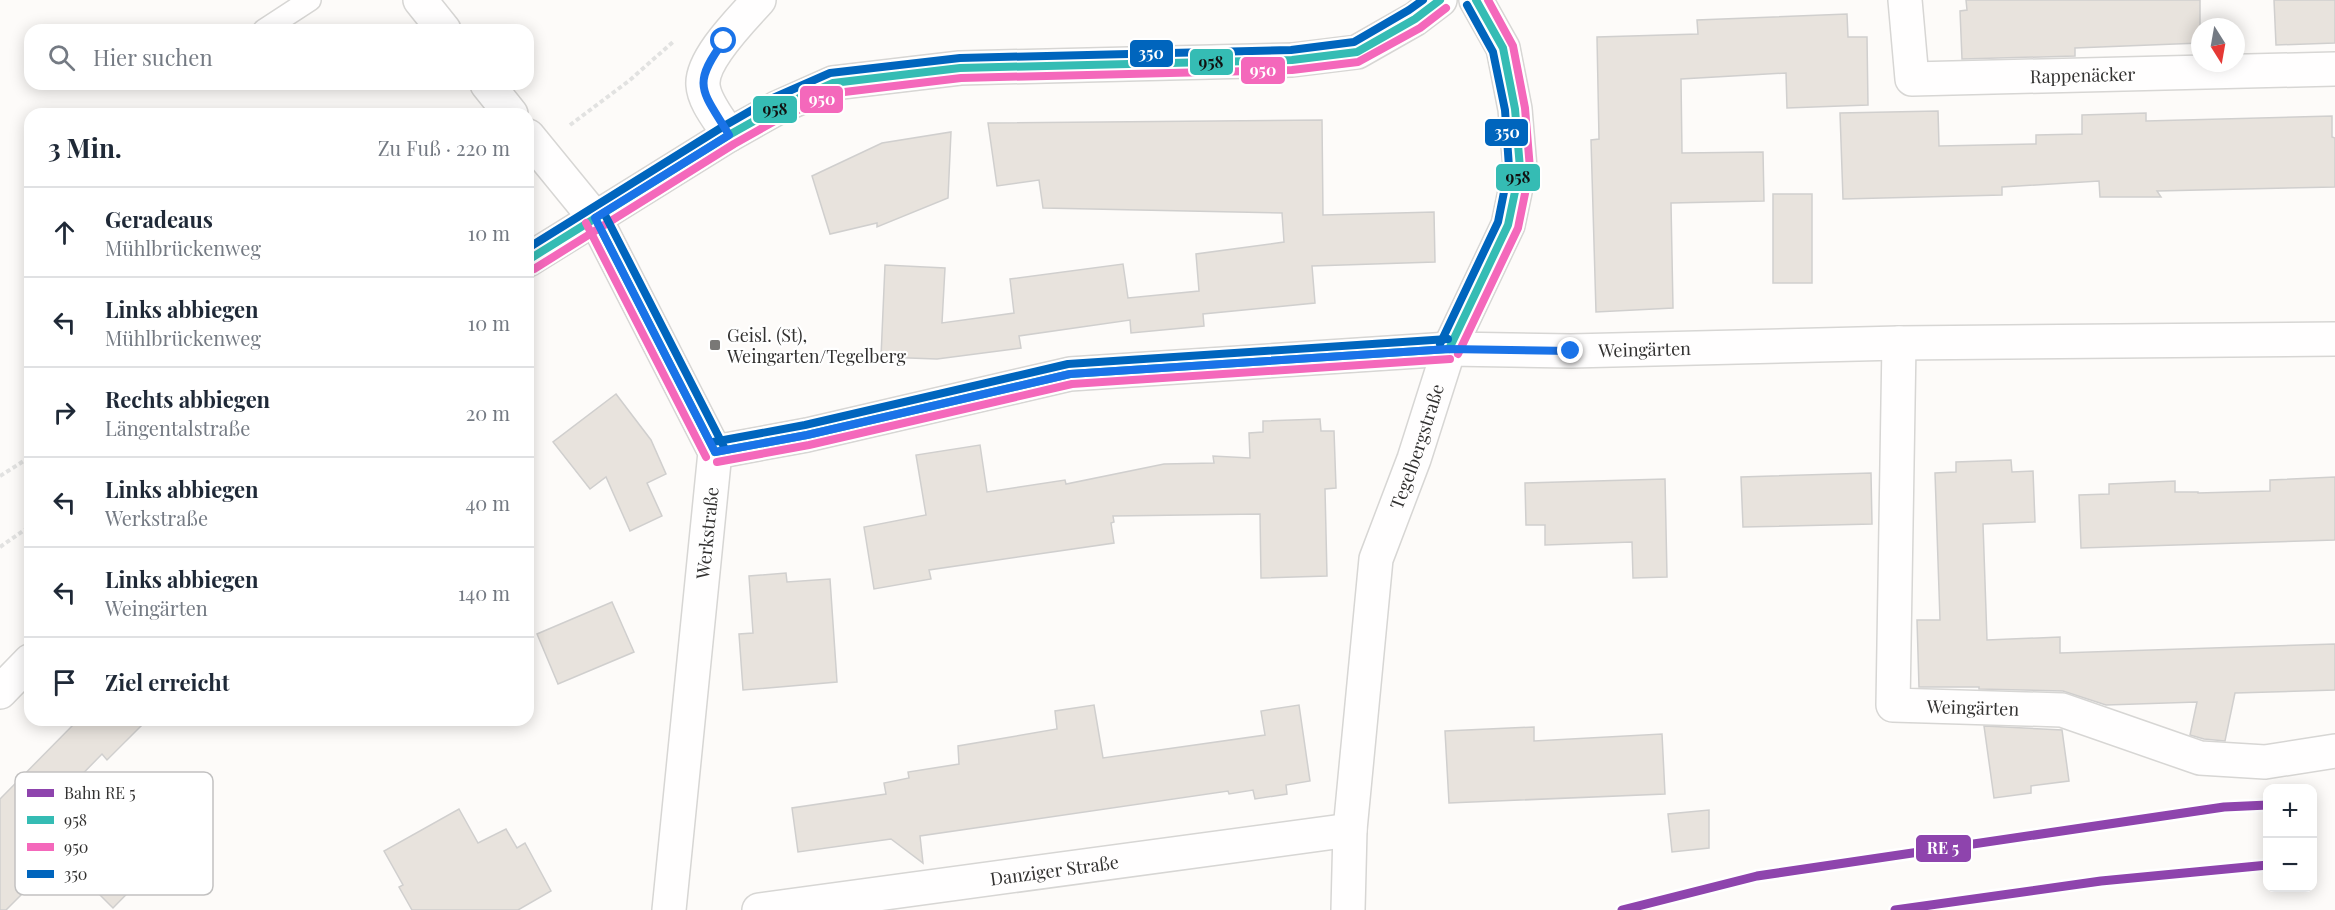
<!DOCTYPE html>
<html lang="de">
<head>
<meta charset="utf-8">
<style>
	body { margin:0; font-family:"Playfair Display",serif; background:#f6f6f7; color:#1f2937 }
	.controls { position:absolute; right:18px; bottom:18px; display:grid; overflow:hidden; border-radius:12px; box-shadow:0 3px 15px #0003 }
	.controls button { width:54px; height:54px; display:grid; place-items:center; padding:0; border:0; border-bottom:2px solid #e0e1e3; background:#fff; color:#1f2937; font:30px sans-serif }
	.compass { position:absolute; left:2191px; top:18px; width:54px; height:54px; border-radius:50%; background:#fff; box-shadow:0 3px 15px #0003; rotate:169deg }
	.stop { position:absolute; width:18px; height:18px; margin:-14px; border:4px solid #1a73e8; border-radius:50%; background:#fff }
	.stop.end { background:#1a73e8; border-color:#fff; box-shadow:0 2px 6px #0008 }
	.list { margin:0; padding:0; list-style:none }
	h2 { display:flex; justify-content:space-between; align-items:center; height:78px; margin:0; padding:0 24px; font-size:26px }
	h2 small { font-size:20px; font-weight:400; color:#747a83 }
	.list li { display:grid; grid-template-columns:39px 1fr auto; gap:18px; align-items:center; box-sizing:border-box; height:90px; padding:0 24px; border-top:2px solid #e0e1e3 }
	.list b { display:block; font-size:22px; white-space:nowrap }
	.list p { margin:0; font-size:20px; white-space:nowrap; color:#747a83 }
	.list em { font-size:20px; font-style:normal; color:#747a83 }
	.icon { flex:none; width:33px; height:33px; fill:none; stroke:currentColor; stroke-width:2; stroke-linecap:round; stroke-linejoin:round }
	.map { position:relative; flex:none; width:2335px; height:910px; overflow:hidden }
	.search { position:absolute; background:#fff; box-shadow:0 3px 15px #0003; left:24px; top:24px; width:510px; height:66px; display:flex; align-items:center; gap:15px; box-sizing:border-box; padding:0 21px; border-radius:18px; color:#747a83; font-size:22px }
	.panel { position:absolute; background:#fff; box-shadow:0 3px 15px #0003; left:24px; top:108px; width:510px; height:618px; border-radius:18px }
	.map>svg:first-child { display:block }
	.building { fill:#e8e3dd; stroke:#d0cfce; stroke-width:1.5 }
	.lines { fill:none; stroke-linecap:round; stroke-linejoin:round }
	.lane-casing { stroke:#d7d6d4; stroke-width:24 }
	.street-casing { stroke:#d7d6d4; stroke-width:36 }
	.secondary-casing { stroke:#d7d6d4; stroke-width:36 }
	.path { stroke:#e2e2e1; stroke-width:4; stroke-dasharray:4.5 3; stroke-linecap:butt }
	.lane { stroke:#fffefe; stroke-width:21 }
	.street { stroke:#fffefe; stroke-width:33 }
	.secondary { stroke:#fffefe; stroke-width:33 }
	.bus-1-casing { stroke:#fff; stroke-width:12 }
	.bus-2-casing { stroke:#fff; stroke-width:12 }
	.bus-3-casing { stroke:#fff; stroke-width:12 }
	.bus-1 { stroke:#35bcb4; stroke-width:8 }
	.bus-2 { stroke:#f468bb; stroke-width:8 }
	.bus-3 { stroke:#0065bd; stroke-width:8 }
	.rail-1-casing { stroke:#fff; stroke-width:14 }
	.rail-1 { stroke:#8e44ad; stroke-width:9 }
	.route { stroke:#1a73e8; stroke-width:8 }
	.poi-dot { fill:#797876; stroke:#fff; stroke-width:2 }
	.labels { text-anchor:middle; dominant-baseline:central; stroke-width:4.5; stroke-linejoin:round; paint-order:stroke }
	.street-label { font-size:18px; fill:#323130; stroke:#fff }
	.poi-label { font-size:18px; fill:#323130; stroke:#fff; text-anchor:start }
	.key { fill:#fff; stroke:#c2c1c1; stroke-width:1.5 }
	.key-label { font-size:16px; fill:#323130 }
	.line-badge { stroke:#fff; stroke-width:2 }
	.badge-label { font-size:16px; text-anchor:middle; font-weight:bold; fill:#fff }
	.pale-badge-label { font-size:16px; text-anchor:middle; font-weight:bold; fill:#111 }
</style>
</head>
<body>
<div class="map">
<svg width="2335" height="910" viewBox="0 0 2335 910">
	<rect width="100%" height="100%" fill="#fdfbf9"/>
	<g class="building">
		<path d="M1966,0H2200V43L2075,48V56L1962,59L1960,11L1967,10Z"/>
		<path d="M2274,0H2335V43L2276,45Z"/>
		<path d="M1847,14L1848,37H1867L1868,105L1787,108L1786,73L1681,79L1682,153L1763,152L1764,201L1671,203L1673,308L1596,312L1591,140L1599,139L1597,37L1698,34L1697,20Z"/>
		<path d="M1938,111L1939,146L2036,144V135L2082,134V115L2146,113V121L2332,116V137L2335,138V187L2157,191L2161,197H2100L2099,181L2002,187V195L1843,199L1840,113Z"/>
		<path d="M1322,120L1323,215L1434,212L1435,262L1312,266L1315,303L1203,314L1204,326L1131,333L1130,320L1019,336L1021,348L937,359L881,357L885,265L945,268L942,323L1014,313L1010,279L1123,264L1128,298L1199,291L1196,254L1284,242L1282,213L1043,208L1039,180L997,186L988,123Z"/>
		<path d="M951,132L948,198L877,227V223L830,234L812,176L882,143Z"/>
		<rect x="1773" y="194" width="39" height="89"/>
		<path d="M616,394L651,440L666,474L647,483L662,516L630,531L606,477L590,489L553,442Z"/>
		<path d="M1320,419L1321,431H1334L1336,488L1325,489L1327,576L1261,578L1260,514L1113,516L1114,522L1111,523L1114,543L929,570L931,579L874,589L864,527L926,515L916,455L980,445L987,492L1065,480L1066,484L1164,464L1214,463L1213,456L1250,458L1249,433L1263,432V421Z"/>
		<path d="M2011,460L2012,472L2033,471L2035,522L1983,524L1987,640L2060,637V653L2335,644V690L2235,693L2225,741L2204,739L2190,735L2197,702L2106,705L2063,691L1979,689V687H1919L1917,620H1940L1935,473L1956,472V462Z"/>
		<path d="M1871,473L1872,524L1743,527L1741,477Z"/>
		<path d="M2335,477V540L2081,548L2079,495L2109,494V484L2175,481V492H2198V493L2270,491V480Z"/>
		<path d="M1665,479L1667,577L1633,578L1632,542L1545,545V525H1526L1525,483Z"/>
		<path d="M786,573L787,582L830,579L837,682L743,690L739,634L753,633L749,576Z"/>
		<path d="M612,602L634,652L558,684L537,634Z"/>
		<path d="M1094,705L1103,758L1265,735L1261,711L1299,705L1310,781L1286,785L1287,794L1255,799L1253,790L1229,794L1228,791L920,836L923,863L891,839L798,852L792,808L886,794L884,783L909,778L908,772L959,764L958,746L1057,729L1055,711Z"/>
		<path d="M68,720H147L107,760L102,754L17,841L46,870L6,910H0V799L73,725Z"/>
		<path d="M1984,726L2062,730L2069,781L2031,786V793L1994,798Z"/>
		<path d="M1534,727V741L1662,734L1665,794L1449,803L1445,731Z"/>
		<path d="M459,809L478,843L506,829L517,848L525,843L551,891L518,910H412L399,887L403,885L384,851Z"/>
		<path d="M1709,810V848L1672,852L1668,814Z"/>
		<path d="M132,818L168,852L113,908L78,873Z"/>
	</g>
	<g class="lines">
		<defs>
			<path id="lane" d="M264,30L310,0"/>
			<g id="street">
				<path id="s1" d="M1905,0L1912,79L2335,69"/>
				<path d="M729,135C720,120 704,102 703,85C701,59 742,19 759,0"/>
				<path d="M595,218L715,452L669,910"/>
				<path id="s2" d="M1899,343L1893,705L2062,710L2200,758L2265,762L2335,751"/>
				<path id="s3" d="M715,452L807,435L1070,374L1449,349L1571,351L1899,343L2335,339"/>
				<path id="s4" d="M759,910L1350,830"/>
				<path id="s5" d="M1348,910L1350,830L1376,559L1414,459L1449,349L1508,225L1520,168L1515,109L1503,48L1476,0"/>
			</g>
			<g id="secondary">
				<path d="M420,0L444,30"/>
				<path d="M487,84L511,114"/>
				<path d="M528,136L595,218"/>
				<path d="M528,260L729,135L777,108L833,83L960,68L1292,60L1357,52L1415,19L1440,0"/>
				<path d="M0,692L30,661"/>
			</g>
		</defs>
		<use href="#lane" class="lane-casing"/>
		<use href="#street" class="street-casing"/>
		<use href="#secondary" class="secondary-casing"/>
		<g class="path">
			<path d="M570,125L630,80L674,41"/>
			<path d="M0,476L30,457"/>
			<path d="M0,547L30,526"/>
		</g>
		<use href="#lane" class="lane"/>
		<use href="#street" class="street"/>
		<use href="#secondary" class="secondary"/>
		<defs>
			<g id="bus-1">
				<path d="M595,218L715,452"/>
				<path d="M528,260L729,135L777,108L833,83L960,68L1292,60L1357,52L1415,19L1440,0"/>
				<path d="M1449,349L1508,225L1520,168L1515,109L1503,48L1476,0"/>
				<path d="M715,452L807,435L1070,374L1449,349"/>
			</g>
			<g id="bus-2">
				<path d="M586,223L706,457"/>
				<path d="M534,269L734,144L782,117L836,93L961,78L1292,70L1358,62L1420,28L1446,8"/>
				<path d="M1458,354L1518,228L1530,169L1525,108L1513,46L1488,0"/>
				<path d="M717,462L809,445L1072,384L1450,359"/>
			</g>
			<g id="bus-3">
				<path d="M604,213L724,447"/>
				<path d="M528,248L724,126L773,98L830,73L960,58L1291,50L1354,42L1409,10L1423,0"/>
				<path d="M1440,344L1498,222L1509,167L1505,110L1493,52L1467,5"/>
				<path d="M713,442L805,425L1068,364L1448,339"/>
			</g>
		</defs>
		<use href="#bus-1" class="bus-1-casing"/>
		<use href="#bus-2" class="bus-2-casing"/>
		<use href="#bus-3" class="bus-3-casing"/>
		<use href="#bus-1" class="bus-1"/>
		<use href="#bus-2" class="bus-2"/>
		<use href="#bus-3" class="bus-3"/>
		<defs>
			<g id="rail-1">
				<path d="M1622,910L1757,876L2224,807L2268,805"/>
				<path d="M1895,910L2101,881L2268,865"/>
			</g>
		</defs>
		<use href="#rail-1" class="rail-1-casing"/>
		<use href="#rail-1" class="rail-1"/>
	</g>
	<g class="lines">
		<path class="route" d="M724,41C690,86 703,91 729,135L595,218L715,452L807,435L1070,374L1449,349L1571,351"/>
	</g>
	<rect class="poi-dot" x="709" y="339" width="12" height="12" rx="3"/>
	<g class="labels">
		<g class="street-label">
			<text stroke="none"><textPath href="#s1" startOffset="250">Rappenäcker</textPath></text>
			<text stroke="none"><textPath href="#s3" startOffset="939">Weingärten</textPath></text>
			<text stroke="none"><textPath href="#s5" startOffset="472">Tegelbergstraße</textPath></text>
			<text transform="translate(707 533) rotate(-84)">Werkstraße</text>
			<text stroke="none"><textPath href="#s2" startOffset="442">Weingärten</textPath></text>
			<text stroke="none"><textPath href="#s4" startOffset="298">Danziger Straße</textPath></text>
		</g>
		<g class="poi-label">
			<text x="727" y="335">Geisl. (St),<tspan x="727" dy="21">Weingarten/Tegelberg</tspan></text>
		</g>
	</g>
	<rect x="15" y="772" width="198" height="123" rx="9" class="key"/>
	<rect x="27" y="789" width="27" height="8" fill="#8e44ad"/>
	<rect x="27" y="816" width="27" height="8" fill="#35bcb4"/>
	<rect x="27" y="843" width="27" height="8" fill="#f468bb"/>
	<rect x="27" y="870" width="27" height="8" fill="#0065bd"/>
	<g class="key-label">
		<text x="64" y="799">Bahn RE 5</text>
		<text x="64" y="826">958</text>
		<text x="64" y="853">950</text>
		<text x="64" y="880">350</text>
	</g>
	<g class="line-badge">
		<rect x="1129" y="39" width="45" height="29" rx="6" fill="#0065bd"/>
		<rect x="1189" y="48" width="45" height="28" rx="6" fill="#35bcb4"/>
		<rect x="1240" y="56" width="46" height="29" rx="6" fill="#f468bb"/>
		<rect x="799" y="85" width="45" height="29" rx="6" fill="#f468bb"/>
		<rect x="752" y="95" width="46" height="29" rx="6" fill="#35bcb4"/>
		<rect x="1484" y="118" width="45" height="29" rx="6" fill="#0065bd"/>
		<rect x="1495" y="163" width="46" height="29" rx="6" fill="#35bcb4"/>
		<rect x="1915" y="834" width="57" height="29" rx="6" fill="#8e44ad"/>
	</g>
	<g class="badge-label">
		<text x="1151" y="59">350</text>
		<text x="1263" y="76">950</text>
		<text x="822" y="105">950</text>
		<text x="1507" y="138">350</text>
		<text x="1943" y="854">RE 5</text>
	</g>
	<g class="pale-badge-label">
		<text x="1211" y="68">958</text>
		<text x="775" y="115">958</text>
		<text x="1518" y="183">958</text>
	</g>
</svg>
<div class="controls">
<button>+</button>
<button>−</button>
</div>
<svg class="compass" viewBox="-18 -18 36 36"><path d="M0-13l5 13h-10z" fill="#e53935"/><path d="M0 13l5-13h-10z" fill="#747a83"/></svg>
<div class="stop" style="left:724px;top:41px"></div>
<div class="stop end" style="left:1571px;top:351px"></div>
<div class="search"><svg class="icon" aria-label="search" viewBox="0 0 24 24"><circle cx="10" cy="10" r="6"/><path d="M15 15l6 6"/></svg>Hier suchen</div>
<section class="panel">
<h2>3 Min.<small>Zu Fuß · 220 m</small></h2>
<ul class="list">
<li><svg class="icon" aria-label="ahead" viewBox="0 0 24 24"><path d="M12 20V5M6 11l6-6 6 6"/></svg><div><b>Geradeaus</b><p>Mühlbrückenweg</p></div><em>10 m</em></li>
<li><svg class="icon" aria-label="left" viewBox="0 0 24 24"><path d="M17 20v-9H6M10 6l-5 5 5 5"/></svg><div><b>Links abbiegen</b><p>Mühlbrückenweg</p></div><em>10 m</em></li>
<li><svg class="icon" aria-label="right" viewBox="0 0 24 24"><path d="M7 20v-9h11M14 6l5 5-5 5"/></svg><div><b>Rechts abbiegen</b><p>Längentalstraße</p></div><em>20 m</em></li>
<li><svg class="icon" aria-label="left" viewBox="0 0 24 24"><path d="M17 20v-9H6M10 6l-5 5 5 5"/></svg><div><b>Links abbiegen</b><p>Werkstraße</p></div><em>40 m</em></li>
<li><svg class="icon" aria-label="left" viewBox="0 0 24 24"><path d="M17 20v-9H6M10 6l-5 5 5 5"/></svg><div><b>Links abbiegen</b><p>Weingärten</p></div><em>140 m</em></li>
<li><svg class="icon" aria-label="arrive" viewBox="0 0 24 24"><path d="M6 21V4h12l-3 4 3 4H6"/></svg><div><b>Ziel erreicht</b></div></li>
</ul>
</section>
</div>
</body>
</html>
